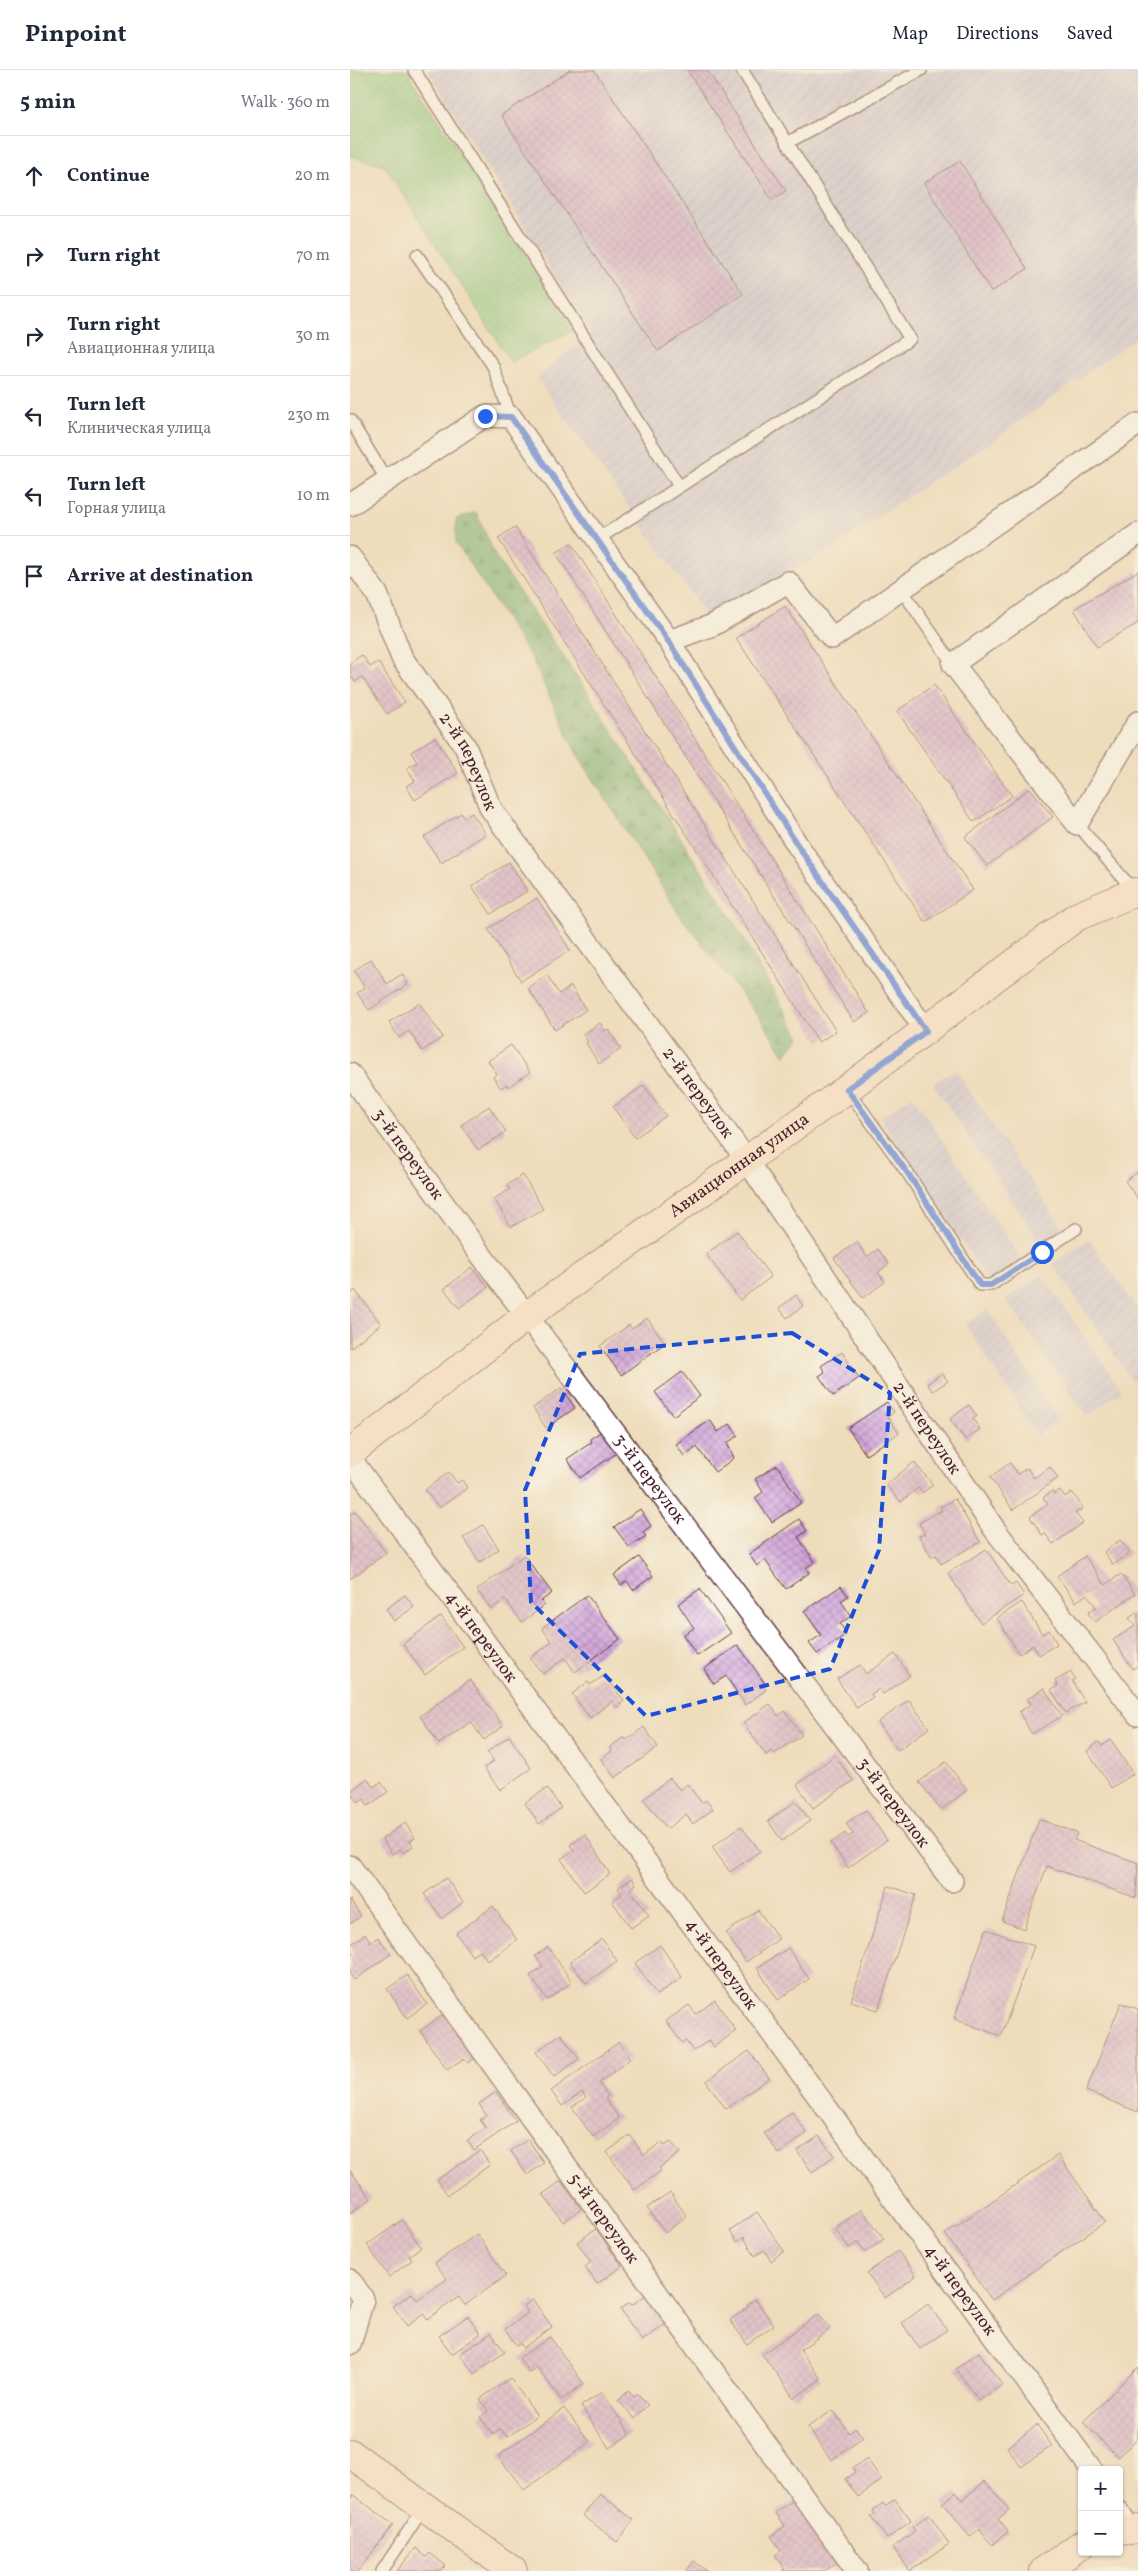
<!DOCTYPE html>
<html lang="en">
<head>
<meta charset="utf-8">
<style>
	body { margin:0; font-family:Vollkorn,serif; background:#f6f6f7; color:#1f2937 }
	.controls { position:absolute; right:15px; bottom:15px; display:grid; overflow:hidden; border-radius:5px; box-shadow:0 1px 4px #0004 }
	.controls button { width:45px; height:45px; display:grid; place-items:center; padding:0; border:0; border-bottom:1px solid #e0e1e3; background:#fff; color:#1f2937; font:25px sans-serif }
	.stop { position:absolute; width:15px; height:15px; margin:-11px; border:4px solid #2563eb; border-radius:50%; background:#fff }
	.stop.end { background:#2563eb; border-color:#fff; box-shadow:0 1px 5px #0008 }
	.list { margin:0; padding:0; list-style:none }
	h2 { display:flex; justify-content:space-between; align-items:center; height:65px; margin:0; padding:0 20px; font-size:21px }
	h2 small { font-size:16px; font-weight:400; color:#747a83 }
	.list li { display:grid; grid-template-columns:32px 1fr auto; gap:15px; align-items:center; box-sizing:border-box; height:80px; padding:0 20px; border-top:1px solid #e0e1e3 }
	.list b { display:block; font-size:19px; white-space:nowrap }
	.list p { margin:0; font-size:16px; white-space:nowrap; color:#747a83 }
	.list em { font-size:16px; font-style:normal; color:#747a83 }
	.icon { flex:none; width:28px; height:28px; fill:none; stroke:currentColor; stroke-width:2; stroke-linecap:round; stroke-linejoin:round }
	.map { position:relative; flex:none; width:788px; height:2501px; overflow:hidden }
	header { display:flex; align-items:center; gap:30px; box-sizing:border-box; height:70px; padding:0 25px; background:#fff; border-bottom:1px solid #e0e1e3 }
	header strong { font-size:24px }
	nav { display:flex; gap:28px; margin-inline-start:auto; font-size:18px }
	main { display:flex }
	aside { flex:1; background:#fff }
	.map>svg:first-child { display:block }
	.industrial { fill:url(#industrial-furrows) }
	.grass { fill:url(#grass-dots); stroke:#697658 }
	.forest { fill:url(#forest-firs); stroke:#5c684f }
	.building { fill:url(#building-cross-hatch) }
	.lines { fill:none; stroke-linecap:round; stroke-linejoin:round }
	.lane-casing { stroke:#633c41; stroke-width:14 }
	.street-casing { stroke:#633c41; stroke-width:24 }
	.secondary-casing { stroke:#633c41; stroke-width:30 }
	.lane { stroke:#fff; stroke-width:11 }
	.street { stroke:#fff; stroke-width:21 }
	.secondary { stroke:#fde4d1; stroke-width:28 }
	.route { stroke:#2563eb; stroke-width:6 }
	.marked { fill:none; stroke:#1d4ed8; stroke-width:4; stroke-dasharray:10 6; stroke-linejoin:round }
	.labels { text-anchor:middle; dominant-baseline:central; stroke-width:4; stroke-linejoin:round; paint-order:stroke }
	.street-label { font-size:18px; fill:#4a1f2b; stroke:#fdfcf7 }
</style>
</head>
<body>
<header>
<strong>Pinpoint</strong>
<nav><a>Map</a><a>Directions</a><a>Saved</a></nav>
</header>
<main>
<aside>
<h2>5 min<small>Walk · 360 m</small></h2>
<ul class="list">
<li><svg class="icon" aria-label="ahead" viewBox="0 0 24 24"><path d="M12 20V5M6 11l6-6 6 6"/></svg><div><b>Continue</b></div><em>20 m</em></li>
<li><svg class="icon" aria-label="right" viewBox="0 0 24 24"><path d="M7 20v-9h11M14 6l5 5-5 5"/></svg><div><b>Turn right</b></div><em>70 m</em></li>
<li><svg class="icon" aria-label="right" viewBox="0 0 24 24"><path d="M7 20v-9h11M14 6l5 5-5 5"/></svg><div><b>Turn right</b><p>Авиационная улица</p></div><em>30 m</em></li>
<li><svg class="icon" aria-label="left" viewBox="0 0 24 24"><path d="M17 20v-9H6M10 6l-5 5 5 5"/></svg><div><b>Turn left</b><p>Клиническая улица</p></div><em>230 m</em></li>
<li><svg class="icon" aria-label="left" viewBox="0 0 24 24"><path d="M17 20v-9H6M10 6l-5 5 5 5"/></svg><div><b>Turn left</b><p>Горная улица</p></div><em>10 m</em></li>
<li><svg class="icon" aria-label="arrive" viewBox="0 0 24 24"><path d="M6 21V4h12l-3 4 3 4H6"/></svg><div><b>Arrive at destination</b></div></li>
</ul>
</aside>
<div class="map">
<svg width="788" height="2501" viewBox="0 0 788 2501">
	<defs>
		<pattern id="industrial-furrows" width="10" height="10" patternUnits="userSpaceOnUse" patternTransform="scale(1.25)"><rect width="10" height="10" fill="#c5c0db"/><path d="M-1 1l2-2M0 10L10 0M9 11l2-2" fill="none" stroke="#aba5bc"/></pattern>
		<pattern id="grass-dots" width="8" height="8" patternUnits="userSpaceOnUse" patternTransform="scale(1.25)"><rect width="8" height="8" fill="#88cc86"/><path d="M2 2h.1M6 6h.1" fill="none" stroke="#77af74" stroke-width="1.8" stroke-linecap="round"/></pattern>
		<pattern id="forest-firs" width="22" height="20" patternUnits="userSpaceOnUse" patternTransform="scale(1.25)"><rect width="22" height="20" fill="#6eb073"/><path d="M5 1l3.5 6h-7zM16 11l3.5 6h-7z" fill="#5c8f5f"/></pattern>
		<pattern id="building-cross-hatch" width="8" height="8" patternUnits="userSpaceOnUse" patternTransform="scale(1.25)"><rect width="8" height="8" fill="#d0a3d8"/><path d="M0 0l8 8M0 8l8-8" fill="none" stroke="#ab84af"/></pattern>
	</defs>
	<rect width="100%" height="100%" fill="#fdfcf7"/>
	<filter id="ink" filterUnits="userSpaceOnUse"><feTurbulence type="fractalNoise" baseFrequency=".02" numOctaves="2"/><feDisplacementMap in="SourceGraphic" scale="10" xChannelSelector="R" yChannelSelector="G"/><feConvolveMatrix kernelMatrix="1 2 1 2 8 2 1 2 1" color-interpolation-filters="sRGB"/></filter>
	<filter id="wash" filterUnits="userSpaceOnUse"><feTurbulence type="fractalNoise" baseFrequency=".0096" numOctaves="4" result="noise"/><feDisplacementMap in="SourceGraphic" scale="20" xChannelSelector="R" yChannelSelector="G"/><feGaussianBlur stdDeviation="1.12" result="paint"/><feColorMatrix in="noise" values="0 0 0 0 0 0 0 0 0 0 0 0 0 0 0 0 0 1.4 0 .05"/><feComposite in="paint" operator="in"/></filter>
	<g filter="url(#wash)">
		<rect width="100%" height="100%" fill="#edb"/>
		<g class="industrial">
			<path d="M78,0H788V266L644,370L363,555L187,309L240,263Z"/>
			<path d="M605,999L714,1160L692,1175L583,1014Z"/>
			<path d="M563,1026L672,1190L639,1212L530,1047Z"/>
			<path d="M739,1169L788,1240V1307L782,1311L703,1194Z"/>
			<path d="M692,1205L772,1321L737,1346L656,1230Z"/>
			<path d="M638,1240L709,1351L687,1365L615,1254Z"/>
		</g>
		<path class="grass" d="M0,0H56L224,260L161,292L34,95L0,86Z"/>
		<path class="forest" d="M126,442L146,487L234,617L376,839L450,967L435,986L409,947L331,847L225,681L182,589L106,473V449Z"/>
		<g id="blocks">
			<g class="building">
				<path d="M220,0H244L393,224L308,281L151,45Z"/>
				<path d="M337,0H357L436,121L422,130Z"/>
				<path d="M610,91L677,199L641,222L574,113Z"/>
				<path d="M165,457L486,961L469,972L148,468Z"/>
				<path d="M221,473L519,943L504,952L206,483Z"/>
				<path d="M788,501V553L747,577L724,539Z"/>
				<path d="M435,536L623,820L575,852L386,568Z"/>
				<path d="M12,585L20,597L28,592L55,632L37,644L12,607L5,612L0,605V593Z"/>
				<path d="M584,615L662,726L624,752L547,641Z"/>
				<path d="M85,667L108,703L65,730L56,716L65,711L57,698L67,692L61,682Z"/>
				<path d="M680,718L703,747L637,796L615,767Z"/>
				<path d="M111,743L114,748L122,743L136,764L91,793L74,767Z"/>
				<path d="M159,792L177,821L141,844L122,816Z"/>
				<path d="M187,828L220,880L171,911L138,859Z"/>
				<path d="M21,889L37,914L52,904L58,914L19,940L7,923L15,918L4,901Z"/>
				<path d="M197,905L209,924L221,916L236,940L205,960L178,918Z"/>
				<path d="M69,933L93,967L72,981L59,961L49,968L39,952Z"/>
				<path d="M250,953L255,961L258,959L271,979L249,994L236,973L238,972L233,964Z"/>
				<path d="M161,975L180,1002L158,1017L157,1014L151,1018L143,1007L147,1004L138,991Z"/>
				<path d="M294,1015L316,1046L285,1068L263,1037Z"/>
				<path d="M139,1036L156,1062L128,1080L111,1055Z"/>
				<path d="M788,1102V1129L775,1111Z"/>
				<path d="M173,1105L193,1139L161,1157L144,1129L160,1119L157,1115Z"/>
				<path d="M387,1161L421,1207L390,1230L356,1184Z"/>
				<path d="M507,1172L517,1187L528,1179L539,1194L528,1202L535,1212L513,1228L484,1188Z"/>
				<path d="M122,1197L138,1217L109,1238L94,1219Z"/>
				<path d="M5,1220L31,1254L0,1278V1225Z"/>
				<path d="M446,1225L453,1236L437,1248L429,1238Z"/>
				<path d="M297,1248L315,1273L271,1305L250,1276L279,1255L282,1259Z"/>
				<path d="M492,1282L509,1308L483,1326L469,1306L475,1302L471,1296Z"/>
				<path d="M332,1302L350,1326L323,1346L305,1322Z"/>
				<path d="M592,1303L598,1311L583,1321L577,1314Z"/>
				<path d="M211,1318L225,1338L196,1358L183,1338Z"/>
				<path d="M537,1332L544,1342L538,1347L549,1363L516,1385L498,1358Z"/>
				<path d="M619,1335L627,1346L623,1349L630,1359L616,1370L600,1349Z"/>
				<path d="M360,1350L368,1362L380,1354L388,1366L377,1373L384,1388L365,1402L347,1377L334,1386L326,1374Z"/>
				<path d="M256,1358L271,1380L230,1408L217,1389L242,1372L240,1369Z"/>
				<path d="M564,1392L583,1415L572,1423L568,1418L551,1432L536,1415Z"/>
				<path d="M660,1393L668,1404L677,1398L684,1408L700,1397L708,1408L663,1440L640,1407Z"/>
				<path d="M427,1395L451,1433L422,1452L405,1428L413,1422L405,1409Z"/>
				<path d="M99,1402L107,1413L112,1410L117,1418L89,1438L75,1420Z"/>
				<path d="M710,1420L715,1427L722,1422L733,1438L725,1443L733,1453L703,1474L695,1463L692,1465L680,1447L698,1434L693,1428L702,1421L704,1424Z"/>
				<path d="M605,1429L630,1472L591,1494L586,1485L581,1487L569,1466L575,1464L569,1453L592,1440L590,1437Z"/>
				<path d="M290,1439L301,1456L293,1462L296,1466L279,1477L264,1457Z"/>
				<path d="M5,1441L36,1483L0,1509V1444Z"/>
				<path d="M449,1449L457,1461L448,1467L465,1492L456,1498L459,1503L436,1519L415,1490L407,1496L399,1484Z"/>
				<path d="M133,1455L149,1479L130,1492L113,1468Z"/>
				<path d="M770,1470L780,1483L763,1495L754,1482Z"/>
				<path d="M636,1479L661,1516L666,1513L674,1525L631,1553L598,1503Z"/>
				<path d="M174,1485L202,1523L191,1531L194,1536L172,1552L155,1529L141,1539L127,1520Z"/>
				<path d="M735,1486L755,1515L771,1504L785,1524L745,1552L738,1543L746,1537L737,1524L726,1532L707,1506Z"/>
				<path d="M289,1487L303,1506L283,1520L277,1511L271,1515L264,1505Z"/>
				<path d="M491,1516L498,1526L491,1531L501,1546L490,1554L497,1564L467,1584L459,1573L471,1565L454,1541Z"/>
				<path d="M350,1519L381,1563L347,1586L333,1565L344,1558L328,1534Z"/>
				<path d="M55,1525L64,1537L44,1551L36,1539Z"/>
				<path d="M237,1525L270,1569L225,1602L215,1588L193,1604L180,1588L202,1572L192,1558Z"/>
				<path d="M672,1532L692,1564L699,1560L707,1574L689,1585L683,1575L669,1584L647,1548Z"/>
				<path d="M788,1542V1595L783,1599L763,1570L785,1556L779,1548Z"/>
				<path d="M91,1546L113,1577L75,1605L53,1574Z"/>
				<path d="M388,1575L416,1615L413,1616L416,1620L395,1635L376,1606L364,1614L354,1599Z"/>
				<path d="M545,1584L560,1606L533,1624L529,1619L521,1624L523,1627L507,1638L487,1609L510,1595L516,1604Z"/>
				<path d="M721,1602L725,1609L722,1611L735,1632L716,1643L701,1620L708,1616L705,1611Z"/>
				<path d="M255,1605L274,1631L267,1637L262,1631L240,1648L222,1624L238,1612L240,1615Z"/>
				<path d="M120,1610L153,1656L134,1670L121,1652L89,1674L70,1646Z"/>
				<path d="M694,1618L712,1646L682,1664L669,1642L681,1634L677,1629Z"/>
				<path d="M559,1630L579,1658L548,1680L528,1652Z"/>
				<path d="M420,1634L428,1646L435,1641L452,1665L424,1684L422,1681L416,1685L393,1653Z"/>
				<path d="M294,1657L308,1677L265,1708L251,1689L262,1681L260,1677L274,1667L276,1670Z"/>
				<path d="M159,1666L181,1698L150,1720L134,1698L144,1691L137,1682Z"/>
				<path d="M761,1670L783,1704L761,1718L737,1681L749,1672L752,1676Z"/>
				<path d="M485,1685L503,1711L463,1738L447,1715Z"/>
				<path d="M596,1692L617,1720L591,1740L569,1712Z"/>
				<path d="M17,1708L23,1717L31,1712L38,1722L18,1736L14,1729L8,1733L0,1722Z"/>
				<path d="M320,1708L330,1720L337,1714L352,1733L356,1730L363,1739L343,1754L336,1744L317,1759L294,1729Z"/>
				<path d="M197,1718L211,1738L189,1754L175,1733Z"/>
				<path d="M446,1731L460,1751L432,1771L418,1751Z"/>
				<path d="M516,1740L537,1770L498,1798L481,1773L495,1763L498,1767L503,1764L496,1753Z"/>
				<path d="M689,1749L727,1763L724,1770L788,1793L786,1828L697,1796L674,1859L652,1851Z"/>
				<path d="M55,1753L65,1768L60,1771L63,1776L53,1783L50,1779L42,1784L32,1769Z"/>
				<path d="M391,1756L410,1781L380,1802L362,1777Z"/>
				<path d="M235,1764L260,1804L234,1822L211,1789L224,1780L220,1775Z"/>
				<path d="M96,1808L113,1832L92,1848L74,1824Z"/>
				<path d="M282,1808L286,1814L280,1819L299,1845L281,1858L262,1831L272,1824L268,1818Z"/>
				<path d="M538,1816L566,1825L528,1940L501,1931Z"/>
				<path d="M0,1830L11,1846L0,1854Z"/>
				<path d="M143,1836L167,1870L138,1891L130,1880L122,1886L106,1863Z"/>
				<path d="M408,1840L429,1869L396,1892L376,1863Z"/>
				<path d="M636,1859L684,1876L651,1966L604,1949Z"/>
				<path d="M15,1864L21,1872L28,1867L41,1884L4,1910L0,1904V1887L4,1884L0,1875Z"/>
				<path d="M252,1869L267,1891L236,1913L220,1892Z"/>
				<path d="M310,1875L332,1907L307,1925L285,1893Z"/>
				<path d="M198,1877L222,1912L197,1930L180,1906L193,1897L185,1886Z"/>
				<path d="M438,1878L459,1909L428,1930L407,1898Z"/>
				<path d="M57,1905L77,1934L57,1948L37,1919Z"/>
				<path d="M365,1930L386,1961L364,1977L360,1970L343,1981L336,1971L332,1973L316,1951L339,1935L346,1944Z"/>
				<path d="M771,1933L788,1939V2042L736,2021Z"/>
				<path d="M97,1942L128,1986L118,1993L114,1988L97,2000L70,1961Z"/>
				<path d="M211,1964L229,1989L204,2007L186,1982Z"/>
				<path d="M269,1972L280,1989L249,2013L258,2026L255,2028L269,2048L243,2067L222,2037L236,2028L232,2022L212,2036L201,2021Z"/>
				<path d="M399,1981L419,2008L376,2039L356,2011Z"/>
				<path d="M146,2022L166,2051L124,2080L117,2071L136,2058L130,2050L136,2045L129,2034Z"/>
				<path d="M442,2042L457,2063L429,2084L414,2063Z"/>
				<path d="M280,2065L294,2085L312,2072L314,2076L321,2072L330,2083L309,2098L311,2101L284,2120L257,2082Z"/>
				<path d="M469,2066L484,2086L462,2102L447,2081Z"/>
				<path d="M178,2069L194,2093L177,2105L161,2081Z"/>
				<path d="M130,2080L140,2095L98,2125L87,2110Z"/>
				<path d="M708,2085L755,2152L642,2230L595,2164Z"/>
				<path d="M1,2101L21,2129L0,2143V2102Z"/>
				<path d="M211,2111L231,2139L213,2152L193,2124Z"/>
				<path d="M320,2122L337,2147L315,2163L297,2138Z"/>
				<path d="M512,2139L534,2169L515,2182L508,2172L499,2178L485,2158Z"/>
				<path d="M407,2142L434,2181L421,2191L414,2180L405,2186L394,2167L387,2172L380,2161Z"/>
				<path d="M52,2150L71,2177L59,2186L62,2190L39,2207L17,2175Z"/>
				<path d="M246,2159L272,2196L247,2214L235,2197L241,2192L227,2172Z"/>
				<path d="M127,2164L156,2206L115,2235L109,2227L77,2249L74,2244L57,2256L43,2236L62,2223L67,2230L97,2209L85,2193Z"/>
				<path d="M548,2181L566,2206L535,2228L517,2203Z"/>
				<path d="M300,2222L320,2251L292,2271L270,2239L279,2233L282,2235Z"/>
				<path d="M405,2229L424,2255L397,2274L380,2250L398,2237L397,2235Z"/>
				<path d="M183,2230L202,2257L173,2278L170,2273L167,2276L155,2259L178,2243L174,2236Z"/>
				<path d="M578,2234L597,2260L570,2279L552,2253Z"/>
				<path d="M469,2244L480,2259L450,2280L471,2309L444,2328L412,2284Z"/>
				<path d="M118,2246L130,2264L102,2284L89,2266Z"/>
				<path d="M141,2263L155,2282L124,2304L110,2284Z"/>
				<path d="M200,2267L234,2314L211,2330L187,2297L179,2302L169,2288Z"/>
				<path d="M629,2282L652,2315L629,2331L606,2299Z"/>
				<path d="M788,2297V2368L768,2387L733,2352Z"/>
				<path d="M160,2308L187,2346L157,2367L151,2359L143,2365L130,2347L138,2341L130,2329Z"/>
				<path d="M278,2321L284,2327L287,2324L298,2335L285,2348L268,2331Z"/>
				<path d="M252,2322L280,2364L259,2378L231,2336Z"/>
				<path d="M214,2338L240,2372L174,2420L148,2386Z"/>
				<path d="M483,2340L499,2363L506,2358L513,2368L481,2390L458,2357Z"/>
				<path d="M687,2355L702,2376L671,2397L657,2377Z"/>
				<path d="M517,2389L532,2410L508,2427L495,2409L505,2402L503,2398Z"/>
				<path d="M635,2411L659,2440L648,2449L658,2462L642,2475L629,2459L620,2467L592,2433L606,2422L612,2430Z"/>
				<path d="M250,2424L284,2450L267,2472L233,2445Z"/>
				<path d="M4,2425L43,2455L8,2501H0V2431Z"/>
				<path d="M449,2426L493,2488L475,2501H432L435,2499L425,2485L431,2481L421,2466L435,2456L426,2443Z"/>
				<path d="M545,2429L561,2451L537,2469L521,2447L525,2444L523,2440L533,2433L535,2436Z"/>
				<path d="M579,2445L599,2474L560,2501L543,2477L565,2461L562,2457Z"/>
				<path d="M66,2478L76,2487L80,2483L96,2496L91,2501H47Z"/>
				<path d="M344,2491L357,2501H336Z"/>
			</g>
		</g>
	</g>
	<g filter="url(#ink)">
		<use href="#blocks" fill-opacity="0" stroke="#633c41" stroke-width="1"/>
		<g class="lines">
			<defs>
				<g id="lane">
					<path d="M64,0L329,416"/>
					<path d="M437,73L571,0"/>
					<path d="M67,185L143,296L161,347"/>
					<path d="M0,350L38,412"/>
					<path d="M246,470L560,269L392,0"/>
					<path d="M551,519L603,594"/>
					<path d="M727,754L784,821"/>
					<path d="M497,1019L559,1105L630,1215H641L726,1159"/>
					<path d="M32,2501L65,2451"/>
				</g>
				<g id="street">
					<path d="M0,435L135,346L161,347L319,571L448,776L576,961"/>
					<path d="M788,464L603,594L727,754L788,652"/>
					<path id="s1" d="M0,487L27,524L52,588L115,676L141,739L396,1089L645,1460L788,1645"/>
					<path d="M319,571L363,555L438,512L482,568L788,354"/>
					<path id="s2" d="M0,1004L122,1173L602,1811"/>
					<path id="s3" d="M0,1388L742,2400"/>
					<path id="s4" d="M0,1796L507,2501"/>
					<path d="M0,2210L13,2229L0,2274"/>
					<path d="M769,2442L780,2460"/>
				</g>
				<g id="secondary">
					<path id="s5" d="M0,1383L178,1245L497,1019L726,847L785,822L788,824"/>
					<path d="M0,2383L163,2501"/>
					<path d="M769,2461L788,2459"/>
					<path d="M694,2501L732,2474"/>
				</g>
			</defs>
			<use href="#lane" class="lane-casing"/>
			<use href="#street" class="street-casing"/>
			<use href="#secondary" class="secondary-casing"/>
			<use href="#lane" class="lane"/>
			<use href="#street" class="street"/>
			<use href="#secondary" class="secondary"/>
		</g>
	</g>
	<g class="lines" filter="url(#ink)">
		<path class="route" d="M135,346L161,347L319,572L448,776L576,961L497,1019L559,1105L630,1215H641L692,1182"/>
	</g>
	<path d="M0 0H788V2501H0ZM442,1263L540,1323L529,1480L480,1599L296,1646L181,1532L175,1420L230,1284Z" fill="#edb" fill-opacity=".55" fill-rule="evenodd"/>
	<path class="marked" d="M442,1263L540,1323L529,1480L480,1599L296,1646L181,1532L175,1420L230,1284Z"/>
	<g class="labels">
		<g class="street-label">
			<text stroke="none"><textPath href="#s1" startOffset="238">2-й переулок</textPath></text>
			<text stroke="none"><textPath href="#s1" startOffset="642">2-й переулок</textPath></text>
			<text stroke="none"><textPath href="#s2" startOffset="99">3-й переулок</textPath></text>
			<text stroke="none"><textPath href="#s5" startOffset="484">Авиационная улица</textPath></text>
			<text stroke="none"><textPath href="#s1" startOffset="1048">2-й переулок</textPath></text>
			<text stroke="none"><textPath href="#s2" startOffset="504">3-й переулок</textPath></text>
			<text stroke="none"><textPath href="#s3" startOffset="222">4-й переулок</textPath></text>
			<text stroke="none"><textPath href="#s2" startOffset="909">3-й переулок</textPath></text>
			<text stroke="none"><textPath href="#s3" startOffset="628">4-й переулок</textPath></text>
			<text stroke="none"><textPath href="#s4" startOffset="434">5-й переулок</textPath></text>
			<text stroke="none"><textPath href="#s3" startOffset="1032">4-й переулок</textPath></text>
		</g>
	</g>
</svg>
<div class="controls">
<button>+</button>
<button>−</button>
</div>
<div class="stop" style="left:692px;top:1182px"></div>
<div class="stop end" style="left:135px;top:346px"></div>
</div>
</main>
</body>
</html>
